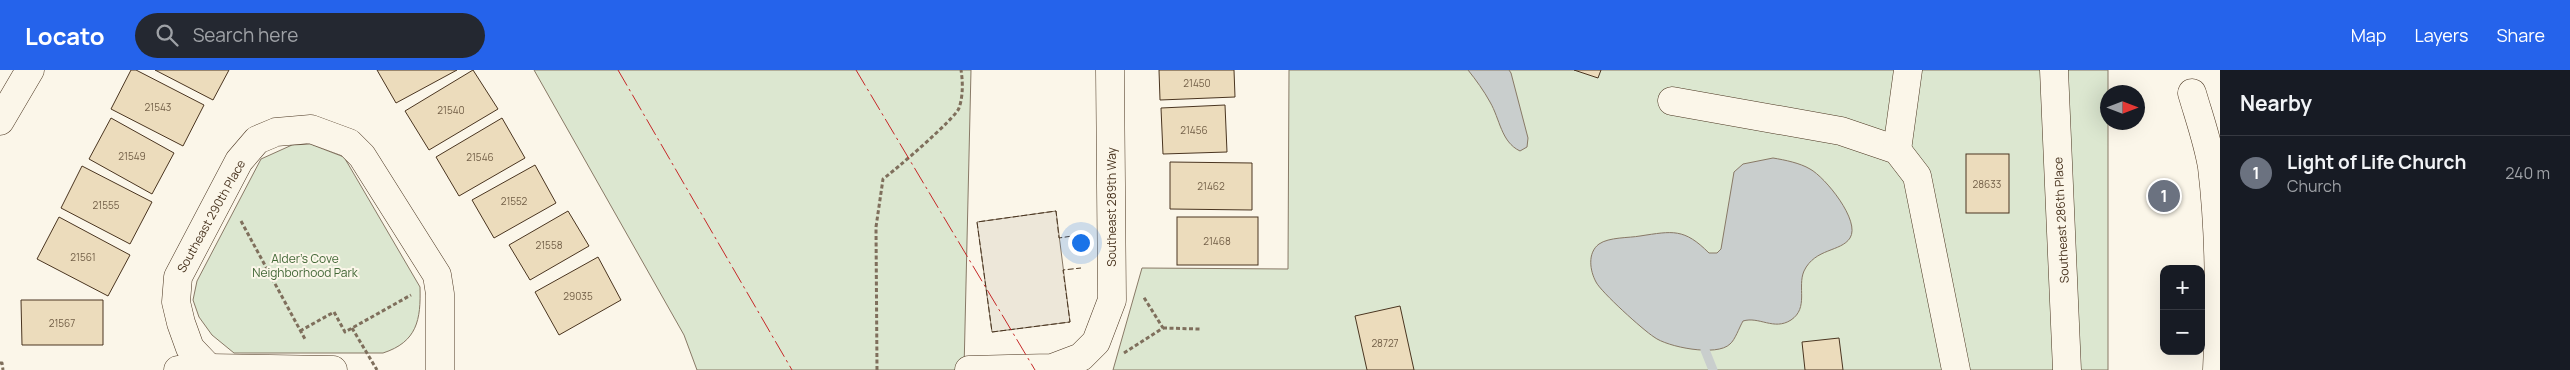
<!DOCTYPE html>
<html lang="en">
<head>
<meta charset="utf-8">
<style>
	body { margin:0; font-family:Manrope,sans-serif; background:#242831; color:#f1f3f6 }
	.controls { position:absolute; right:15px; bottom:15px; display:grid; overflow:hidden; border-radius:10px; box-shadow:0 5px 20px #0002 }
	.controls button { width:45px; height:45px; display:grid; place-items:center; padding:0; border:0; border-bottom:1px solid #363941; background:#171b24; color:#f1f3f6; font:25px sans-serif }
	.compass { position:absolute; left:2100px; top:15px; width:45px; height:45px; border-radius:50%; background:#171b24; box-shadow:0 5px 20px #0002; rotate:90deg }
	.you { position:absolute; left:1080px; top:172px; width:18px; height:18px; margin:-12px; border:4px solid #fff; border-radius:50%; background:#1a73e8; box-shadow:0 0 0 8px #1a73e833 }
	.badge { display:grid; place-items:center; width:32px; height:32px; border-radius:50%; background:#2563eb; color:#fff; font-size:16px; font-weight:700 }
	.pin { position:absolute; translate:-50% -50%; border:2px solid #fff; box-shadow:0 1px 5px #0006 }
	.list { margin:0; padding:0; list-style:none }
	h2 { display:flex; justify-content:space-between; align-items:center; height:65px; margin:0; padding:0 20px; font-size:21px }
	h2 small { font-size:16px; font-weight:400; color:#9ea1a6 }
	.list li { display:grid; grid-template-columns:32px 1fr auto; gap:15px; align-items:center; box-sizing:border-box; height:75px; padding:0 20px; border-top:1px solid #363941 }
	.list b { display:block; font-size:19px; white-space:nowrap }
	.list p { margin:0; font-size:16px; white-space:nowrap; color:#9ea1a6 }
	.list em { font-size:16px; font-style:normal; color:#9ea1a6 }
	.icon { flex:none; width:28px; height:28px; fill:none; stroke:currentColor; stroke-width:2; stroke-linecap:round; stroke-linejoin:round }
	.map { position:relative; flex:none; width:2220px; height:300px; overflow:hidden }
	header { display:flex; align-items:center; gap:30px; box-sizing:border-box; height:70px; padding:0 25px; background:#2563eb; color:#fff }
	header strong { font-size:24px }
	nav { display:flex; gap:28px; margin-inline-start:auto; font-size:18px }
	.search { width:350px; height:45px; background:#242831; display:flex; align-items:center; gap:12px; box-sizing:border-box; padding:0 18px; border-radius:28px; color:#9ea1a6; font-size:19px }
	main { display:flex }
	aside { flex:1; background:#171b24 }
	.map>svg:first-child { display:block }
	.green { fill:#dce7d0; stroke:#887966 }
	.parking { fill:#ede7d9; stroke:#887966 }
	.water { fill:#c9cecd; stroke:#887966 }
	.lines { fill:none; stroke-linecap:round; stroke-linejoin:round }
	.stream { stroke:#c9cecd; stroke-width:9 }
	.building { fill:#ecdcbc; stroke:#4a3520 }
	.minor-casing { stroke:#4a3520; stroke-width:29 }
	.path { stroke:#7f6f5c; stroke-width:3; stroke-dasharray:4 2.5; stroke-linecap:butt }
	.minor { stroke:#fbf6e9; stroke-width:28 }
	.fence { stroke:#4a3520; stroke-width:1; stroke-dasharray:6 2.5; stroke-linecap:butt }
	.power { stroke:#c62828; stroke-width:1; stroke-dasharray:18 4 2.5 4; stroke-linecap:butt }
	.labels { text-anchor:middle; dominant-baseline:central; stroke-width:4; stroke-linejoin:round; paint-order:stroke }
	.number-label { font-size:10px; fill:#725f47 }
	.street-label { font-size:12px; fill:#4a3520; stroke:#fbf6e9 }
	.park-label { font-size:12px; fill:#436837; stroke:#fbf6e9 }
</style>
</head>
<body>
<header>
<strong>Locato</strong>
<div class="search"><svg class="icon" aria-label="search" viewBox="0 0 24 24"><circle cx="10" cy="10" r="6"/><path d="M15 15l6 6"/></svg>Search here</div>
<nav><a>Map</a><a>Layers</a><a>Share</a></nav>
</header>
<main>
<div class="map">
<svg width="2220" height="300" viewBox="0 0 2220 300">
	<rect width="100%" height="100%" fill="#fbf6e9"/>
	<g class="green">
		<path d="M534,0H971L964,300H697L684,265Z"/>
		<path d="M1289,0H2108V300H1113L1142,198L1288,199Z"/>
		<path d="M310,74L344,87L420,217C421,250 417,272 383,283H234L212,265L199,247L193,230L197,211L261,89L292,75Z"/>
	</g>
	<path class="parking" d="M1056,141L1070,252L992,262L977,152Z"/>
	<g class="water">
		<path d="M1468,0H1509L1511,3L1528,68L1527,77L1520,81C1501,72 1500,49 1490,32C1484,21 1476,10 1468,0Z"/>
		<path d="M1773,88C1785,90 1800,93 1810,99C1825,107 1861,151 1850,168C1841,182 1815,178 1804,201C1797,217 1809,238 1791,250C1774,261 1759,246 1743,251C1739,258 1735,270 1730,274C1717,287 1667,277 1654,267C1643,260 1601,222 1596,212C1590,201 1587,183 1599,174C1609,167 1629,168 1640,166C1673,161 1684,158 1709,183H1717L1721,179L1734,102L1743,94Z"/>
	</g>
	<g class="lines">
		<path class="stream" d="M1705,280L1713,300"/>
	</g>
	<g class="building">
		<path d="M131,0H136L204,35L183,76L111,39Z"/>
		<path d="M155,0H229L213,30Z"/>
		<path d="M377,0H457L396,33Z"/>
		<path d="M473,0L498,39L429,80L405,41Z"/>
		<path d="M1159,0H1234L1235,27L1160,30Z"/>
		<path d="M1574,0H1601L1598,8Z"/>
		<path d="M1225,35L1227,82L1163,84L1161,38Z"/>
		<path d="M111,48L174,83L152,124L89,89Z"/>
		<path d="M502,48L525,88L459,126L436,87Z"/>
		<rect x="1966" y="84" width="43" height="59"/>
		<path d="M1170,92L1252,93V140L1170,139Z"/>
		<path d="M535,95L556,133L494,168L472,130Z"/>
		<path d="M82,96L152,132L130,174L61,138Z"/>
		<path d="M568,141L589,176L530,210L509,175Z"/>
		<path d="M59,147L130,185L108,226L37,189Z"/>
		<rect x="1177" y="147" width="81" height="48"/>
		<path d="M598,187L621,230L559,265L535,222Z"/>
		<path d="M21,230H103V275H22Z"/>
		<path d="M1400,236L1414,300H1367L1355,246Z"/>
		<path d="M1839,268L1843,300H1805L1802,272Z"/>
	</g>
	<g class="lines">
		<defs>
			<g id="minor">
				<path d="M2054,0L2067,300"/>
				<path d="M2192,23C2199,47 2208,72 2212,97C2220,164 2220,233 2217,300"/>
				<path d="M1672,31L1841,61L1897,80L1917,106L1956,300"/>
				<path d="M0,51L30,0"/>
				<path d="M1897,80L1908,0"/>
				<path d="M209,298L190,278L181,253L176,232L178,207L239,91L257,70L276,62L311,59L349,73L362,86L437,205L440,224V300"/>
				<path d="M178,300L209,298L333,300"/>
				<path d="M969,300L1052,298L1081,287L1096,272L1112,230L1110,0"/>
			</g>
		</defs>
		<use href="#minor" class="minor-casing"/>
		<g class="path">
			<path d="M241,151L306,271"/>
			<path d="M352,258L377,300"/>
			<path d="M1163,258L1200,259"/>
			<path d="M300,261L334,242L345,262L411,225"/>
			<path d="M1124,283L1163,258L1143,226"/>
			<path d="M0,293H2L3,300"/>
			<path d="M877,300L876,157L883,109C894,101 956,48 959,38C963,27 963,12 961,0"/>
		</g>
		<use href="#minor" class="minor"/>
		<path class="fence" d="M1079,165L1059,168L1056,141L977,152L992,262L1070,252L1063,200L1081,198"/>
		<g class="power">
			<path d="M618,0L792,300"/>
			<path d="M856,0L1035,300"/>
		</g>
	</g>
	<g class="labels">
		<g class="number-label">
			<text x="1197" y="13">21450</text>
			<text x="158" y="37">21543</text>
			<text x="451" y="40">21540</text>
			<text x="1194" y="60">21456</text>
			<text x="132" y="86">21549</text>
			<text x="480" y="87">21546</text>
			<text x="1987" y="114">28633</text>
			<text x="1211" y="116">21462</text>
			<text x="514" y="131">21552</text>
			<text x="106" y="135">21555</text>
			<text x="1217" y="171">21468</text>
			<text x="549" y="175">21558</text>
			<text x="83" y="187">21561</text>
			<text x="578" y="226">29035</text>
			<text x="62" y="253">21567</text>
			<text x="1385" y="273">28727</text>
		</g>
		<g class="street-label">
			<text transform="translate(1111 137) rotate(-90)">Southeast 289th Way</text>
			<text transform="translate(211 146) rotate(-61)">Southeast 290th Place</text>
			<text transform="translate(2061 150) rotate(-93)">Southeast 286th Place</text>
		</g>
		<g class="park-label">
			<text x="305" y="188">Alder's Cove<tspan x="305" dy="14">Neighborhood Park</tspan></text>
		</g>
	</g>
</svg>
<div class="controls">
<button>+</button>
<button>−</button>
</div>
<svg class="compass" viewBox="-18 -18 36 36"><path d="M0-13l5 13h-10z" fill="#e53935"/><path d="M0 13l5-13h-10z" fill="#9ea1a6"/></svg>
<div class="you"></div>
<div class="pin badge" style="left:2164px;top:126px;background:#6b7280">1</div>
</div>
<aside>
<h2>Nearby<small></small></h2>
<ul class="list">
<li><span class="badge" style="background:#6b7280">1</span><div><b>Light of Life Church</b><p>Church</p></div><em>240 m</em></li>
</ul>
</aside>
</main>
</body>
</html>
